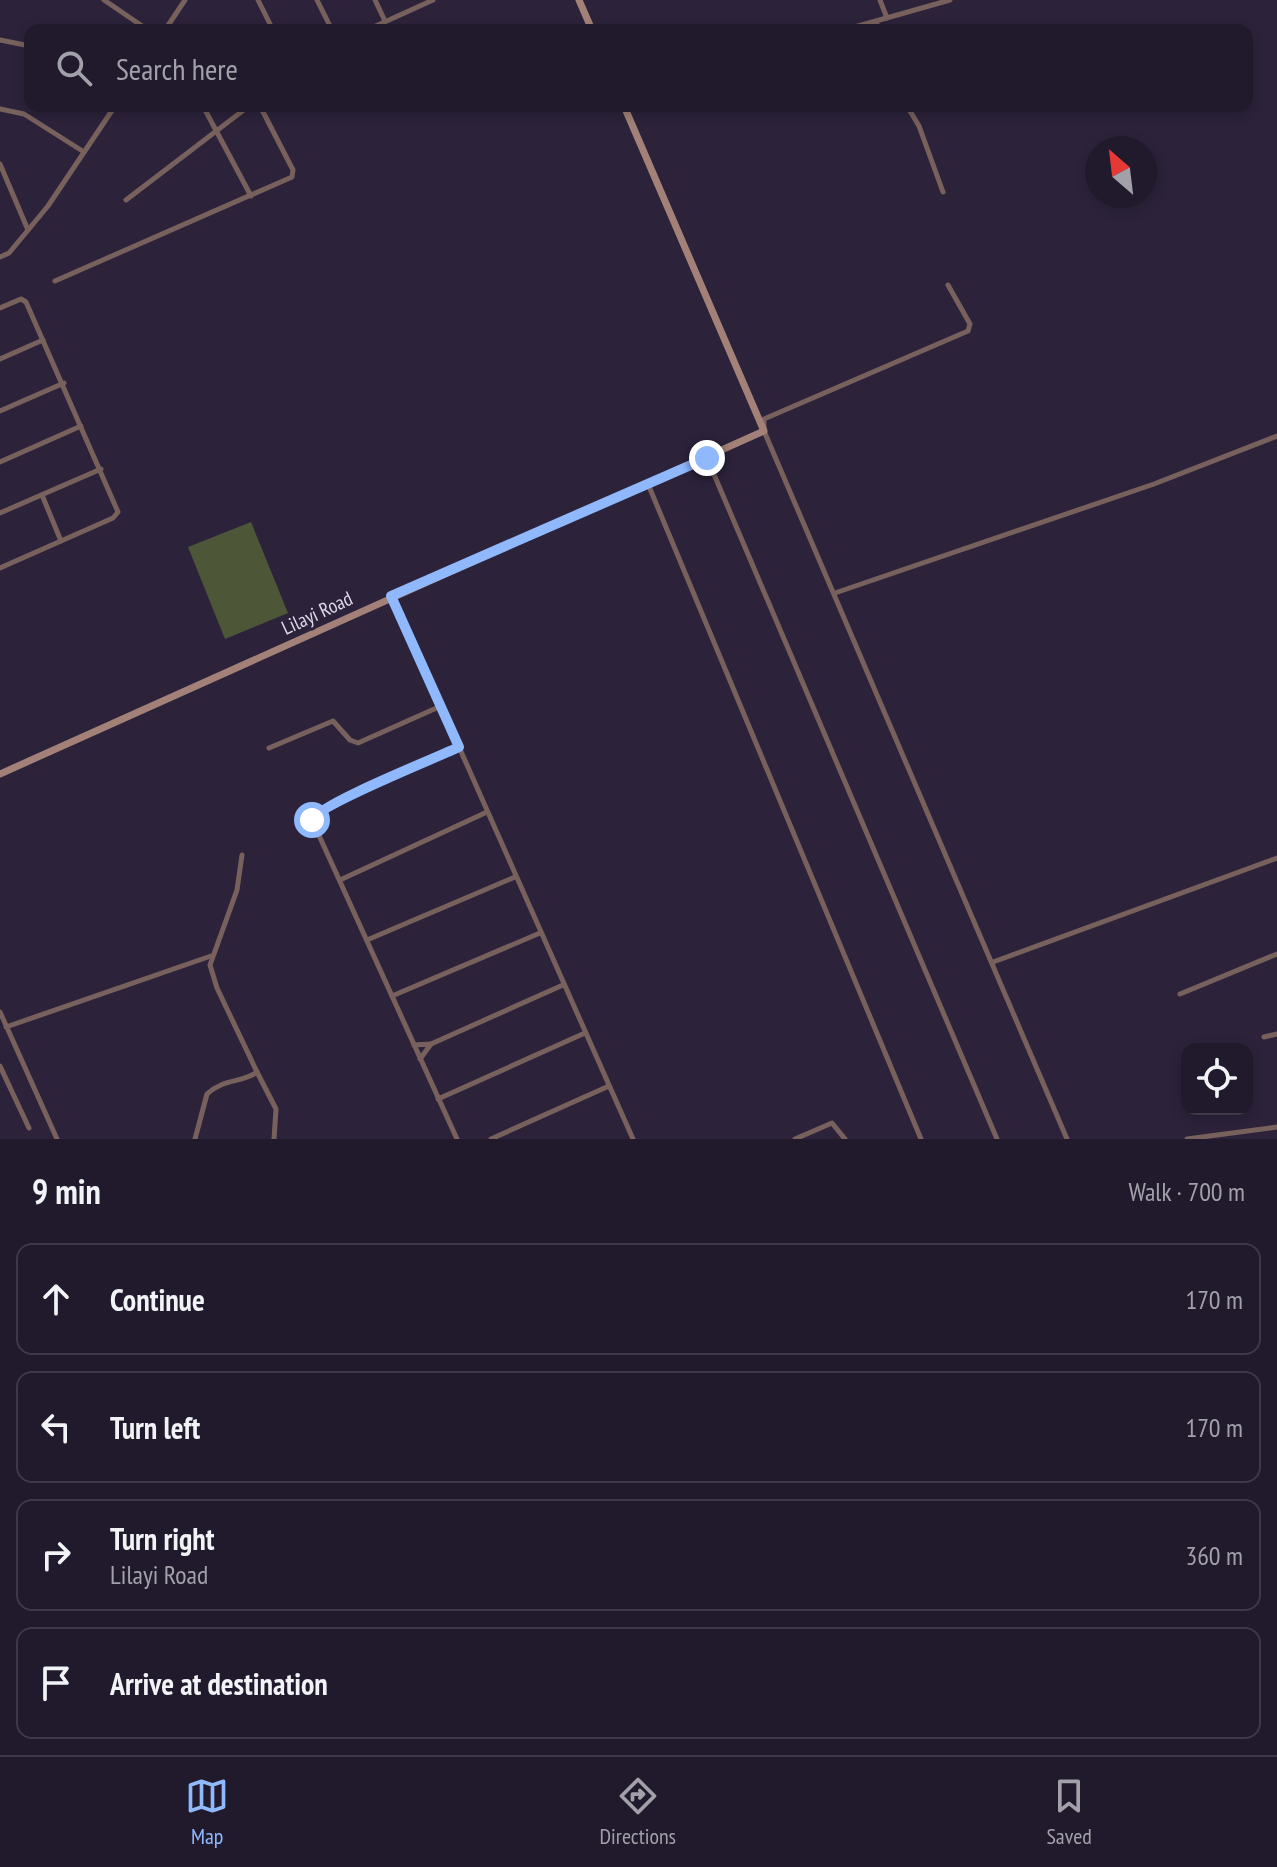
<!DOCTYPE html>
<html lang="en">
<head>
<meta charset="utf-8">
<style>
	body { margin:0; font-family:"PT Sans Narrow",sans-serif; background:#2d2738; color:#f1f3f6 }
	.controls { position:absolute; right:24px; bottom:24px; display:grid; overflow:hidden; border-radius:16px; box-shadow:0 4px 12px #0003 }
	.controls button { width:72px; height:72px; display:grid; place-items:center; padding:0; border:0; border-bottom:2px solid #3e3848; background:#211a2c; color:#f1f3f6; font:40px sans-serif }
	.compass { position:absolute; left:1085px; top:136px; width:72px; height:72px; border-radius:50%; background:#211a2c; box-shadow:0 4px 12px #0003; rotate:332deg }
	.stop { position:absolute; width:24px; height:24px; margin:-18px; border:6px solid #8fb8fd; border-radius:50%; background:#fff }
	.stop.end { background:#8fb8fd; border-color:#fff; box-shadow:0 2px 8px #0008 }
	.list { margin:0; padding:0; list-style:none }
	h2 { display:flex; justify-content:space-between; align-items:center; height:104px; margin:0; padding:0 32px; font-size:34px }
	h2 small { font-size:26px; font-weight:400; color:#a2a1a9 }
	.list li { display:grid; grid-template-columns:52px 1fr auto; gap:24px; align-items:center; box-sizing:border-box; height:112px; margin:0 16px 16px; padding:0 16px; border:2px solid #3e3848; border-radius:16px }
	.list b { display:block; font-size:30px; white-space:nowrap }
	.list p { margin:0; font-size:26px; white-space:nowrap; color:#a2a1a9 }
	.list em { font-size:26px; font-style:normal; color:#a2a1a9 }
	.icon { flex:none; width:44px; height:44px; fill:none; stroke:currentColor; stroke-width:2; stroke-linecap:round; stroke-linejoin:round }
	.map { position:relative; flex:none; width:1277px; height:1139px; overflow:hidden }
	.search { position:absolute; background:#211a2c; box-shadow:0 4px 12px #0003; left:24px; right:24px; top:24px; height:88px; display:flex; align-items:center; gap:20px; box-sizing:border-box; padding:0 28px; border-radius:16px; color:#a2a1a9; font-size:30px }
	.sheet { height:616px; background:#211a2c }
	nav { display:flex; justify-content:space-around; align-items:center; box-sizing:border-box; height:112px; border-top:2px solid #3e3848; background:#211a2c; font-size:22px; color:#a2a1a9 }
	nav a { display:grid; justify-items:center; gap:4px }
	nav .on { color:#8fb8fd }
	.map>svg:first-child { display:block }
	.green { fill:#4d5636 }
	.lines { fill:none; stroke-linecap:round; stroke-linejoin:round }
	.street { stroke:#78615c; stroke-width:5 }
	.secondary { stroke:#a48178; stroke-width:7 }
	.route { stroke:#8fb8fd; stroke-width:10 }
	.labels { text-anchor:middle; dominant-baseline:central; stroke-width:6; stroke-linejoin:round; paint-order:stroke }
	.street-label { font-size:20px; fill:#ded9e9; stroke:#2c233b }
</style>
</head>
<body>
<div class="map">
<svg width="1277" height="1139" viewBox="0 0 1277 1139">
	<rect width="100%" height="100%" fill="#2c233b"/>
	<path class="green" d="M251,522L288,613L225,639L188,547Z"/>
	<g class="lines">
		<g class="street">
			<path d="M104,0L148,30"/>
			<path d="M258,0L273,30"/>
			<path d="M317,0L332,30"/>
			<path d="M375,0L385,21"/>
			<path d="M880,0L887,18"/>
			<path d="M876,21L879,30"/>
			<path d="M165,30L185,0"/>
			<path d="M367,30L433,0"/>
			<path d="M844,30L950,0"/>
			<path d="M0,40L30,46"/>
			<path d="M203,106L251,196"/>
			<path d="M907,106L919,126L943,192"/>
			<path d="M0,109L24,114L84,152"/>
			<path d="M0,164L28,230"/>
			<path d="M126,200L249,106"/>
			<path d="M0,257L9,253L48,206L115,106"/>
			<path d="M55,281L292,177L293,170L260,106"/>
			<path d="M948,285L970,324L968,331L764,419V431L1067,1139"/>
			<path d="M0,308L21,299L26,302L118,512L113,518L0,568"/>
			<path d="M0,359L43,340"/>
			<path d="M0,411L64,383"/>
			<path d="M707,458L997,1139"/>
			<path d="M0,462L81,426"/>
			<path d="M648,484L921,1139"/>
			<path d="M42,495L61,541"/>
			<path d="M0,513L101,469"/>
			<path d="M835,593L1154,484L1277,436"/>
			<path d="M391,597L459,747"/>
			<path d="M269,748L333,721L350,740L358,743L441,706"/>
			<path d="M340,880L487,812"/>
			<path d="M367,940L515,877"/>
			<path d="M993,962L1277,858"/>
			<path d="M1180,994L1277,954"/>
			<path d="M392,996L540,933"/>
			<path d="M0,1012L57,1139"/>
			<path d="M6,1027L211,956"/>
			<path d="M1264,1037L1277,1034"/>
			<path d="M431,1044L563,985"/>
			<path d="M414,1045L431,1044L420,1059"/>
			<path d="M0,1066L29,1128"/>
			<path d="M257,1072L276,1109L274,1139"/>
			<path d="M438,1099L585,1033"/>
			<path d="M195,1139L207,1094C224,1078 243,1083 257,1072L217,988L210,965L237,890L242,855"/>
			<path d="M457,1139L312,820C318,805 436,758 459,747L633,1139"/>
			<path d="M491,1139L609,1086"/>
			<path d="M795,1139L832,1123L845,1139"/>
			<path d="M1187,1139L1277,1127"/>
		</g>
		<g class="secondary">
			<path d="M579,0L592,30"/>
			<path d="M0,774L764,431L624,106"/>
		</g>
	</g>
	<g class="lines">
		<path class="route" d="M312,820C317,805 436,758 459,747L391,596L707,458"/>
	</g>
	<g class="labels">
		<g class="street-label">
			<text transform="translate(317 613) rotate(-25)">Lilayi Road</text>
		</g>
	</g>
</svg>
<div class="controls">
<button><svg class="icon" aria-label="locate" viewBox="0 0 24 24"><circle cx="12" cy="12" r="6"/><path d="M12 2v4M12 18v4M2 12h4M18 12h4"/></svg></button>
</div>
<svg class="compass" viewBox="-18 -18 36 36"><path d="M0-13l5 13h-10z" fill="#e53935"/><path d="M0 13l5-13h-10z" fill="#a2a1a9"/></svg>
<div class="stop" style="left:312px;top:820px"></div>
<div class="stop end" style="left:707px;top:458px"></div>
<div class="search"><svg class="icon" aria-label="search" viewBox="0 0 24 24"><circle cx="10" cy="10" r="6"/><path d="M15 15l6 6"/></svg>Search here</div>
</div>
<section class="sheet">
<h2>9 min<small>Walk · 700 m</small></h2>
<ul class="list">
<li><svg class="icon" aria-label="ahead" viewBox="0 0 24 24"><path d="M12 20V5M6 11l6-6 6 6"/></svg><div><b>Continue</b></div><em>170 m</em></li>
<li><svg class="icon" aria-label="left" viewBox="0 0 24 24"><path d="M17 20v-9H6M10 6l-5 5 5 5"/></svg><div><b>Turn left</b></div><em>170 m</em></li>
<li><svg class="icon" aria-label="right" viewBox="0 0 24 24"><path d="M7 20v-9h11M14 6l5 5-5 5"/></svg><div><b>Turn right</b><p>Lilayi Road</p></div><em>360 m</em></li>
<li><svg class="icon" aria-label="arrive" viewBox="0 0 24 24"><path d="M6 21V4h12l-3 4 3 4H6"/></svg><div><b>Arrive at destination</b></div></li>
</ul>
</section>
<nav>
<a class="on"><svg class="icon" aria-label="map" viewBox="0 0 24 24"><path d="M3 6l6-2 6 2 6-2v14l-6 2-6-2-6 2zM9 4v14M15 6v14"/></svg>Map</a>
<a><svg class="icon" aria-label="directions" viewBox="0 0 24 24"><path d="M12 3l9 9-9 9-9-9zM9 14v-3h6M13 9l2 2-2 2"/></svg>Directions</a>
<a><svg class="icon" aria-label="saved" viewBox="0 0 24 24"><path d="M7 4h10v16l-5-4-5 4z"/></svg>Saved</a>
</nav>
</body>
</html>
